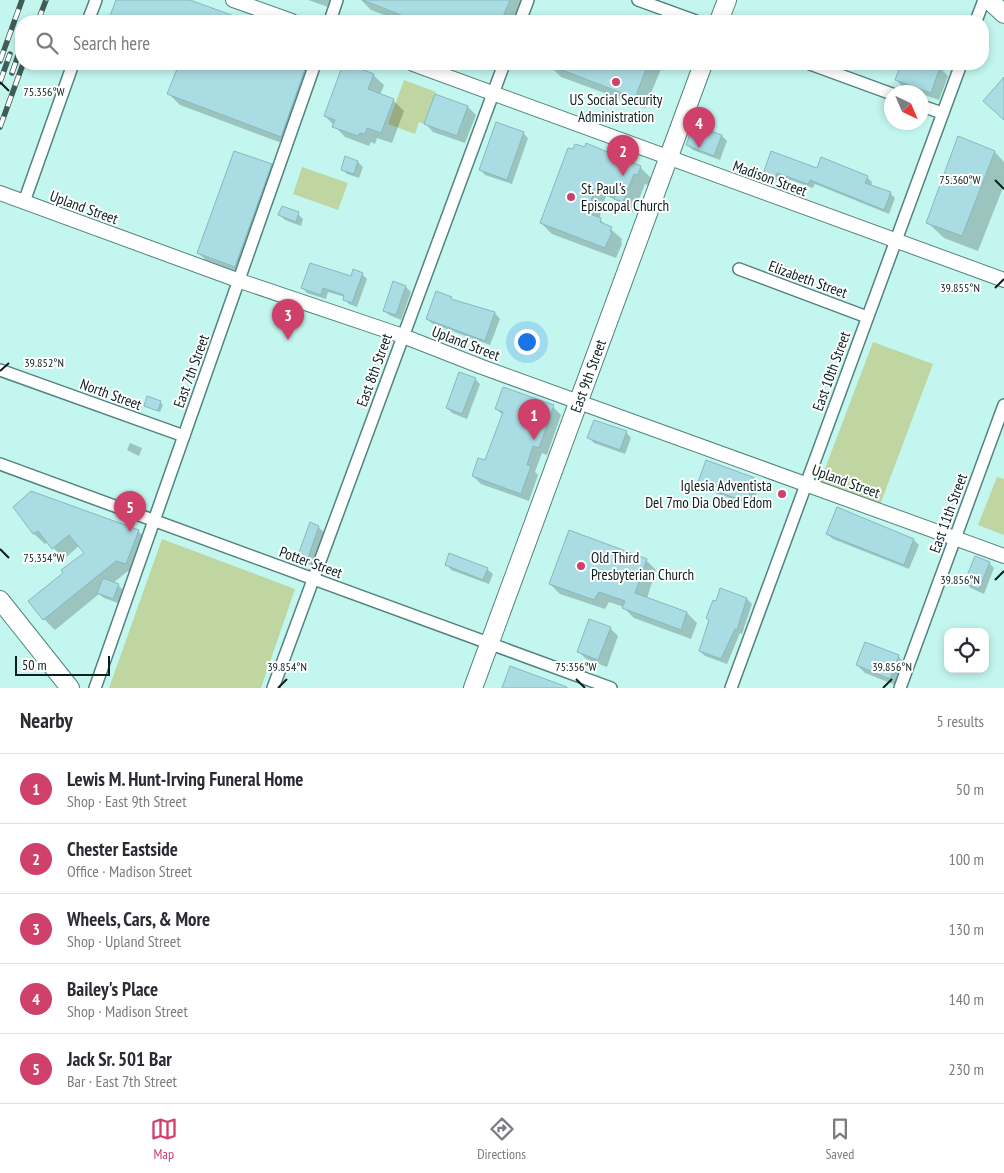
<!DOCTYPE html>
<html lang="en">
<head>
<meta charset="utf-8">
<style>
	body { margin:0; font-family:"PT Sans Narrow",sans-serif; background:#f2f2f3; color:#2b2b33 }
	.controls { position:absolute; right:15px; bottom:15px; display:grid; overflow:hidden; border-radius:10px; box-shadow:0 2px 8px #0003 }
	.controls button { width:45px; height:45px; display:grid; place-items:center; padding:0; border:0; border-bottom:1px solid #e1e1e2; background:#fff; color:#2b2b33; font:25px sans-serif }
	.compass { position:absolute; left:884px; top:85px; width:45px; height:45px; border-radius:50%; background:#fff; box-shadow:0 2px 8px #0003; rotate:136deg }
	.scale { position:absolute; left:15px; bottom:12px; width:95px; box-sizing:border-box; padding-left:5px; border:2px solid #0b1f1d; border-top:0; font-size:14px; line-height:18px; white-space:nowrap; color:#0b1f1d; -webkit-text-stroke:4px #fff; paint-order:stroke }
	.you { position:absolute; left:526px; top:341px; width:18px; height:18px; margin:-12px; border:4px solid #fff; border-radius:50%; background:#1a73e8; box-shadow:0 0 0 8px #1a73e833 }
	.badge { display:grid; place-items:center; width:32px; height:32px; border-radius:50%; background:#cf406a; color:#fff; font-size:16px; font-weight:700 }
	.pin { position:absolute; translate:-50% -41px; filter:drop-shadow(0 1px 2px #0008) }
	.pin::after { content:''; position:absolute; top:26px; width:18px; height:15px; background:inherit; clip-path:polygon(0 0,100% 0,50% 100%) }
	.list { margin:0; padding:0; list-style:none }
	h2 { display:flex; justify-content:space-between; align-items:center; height:65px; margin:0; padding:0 20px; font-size:21px }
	h2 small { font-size:16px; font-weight:400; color:#7c7c81 }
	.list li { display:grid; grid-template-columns:32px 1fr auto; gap:15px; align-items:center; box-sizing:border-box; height:70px; padding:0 20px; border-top:1px solid #e1e1e2 }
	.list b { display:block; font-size:19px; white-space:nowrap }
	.list p { margin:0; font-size:16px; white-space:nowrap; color:#7c7c81 }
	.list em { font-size:16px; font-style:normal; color:#7c7c81 }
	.icon { flex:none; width:28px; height:28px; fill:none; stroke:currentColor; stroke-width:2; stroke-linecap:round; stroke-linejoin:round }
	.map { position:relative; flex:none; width:1004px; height:688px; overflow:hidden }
	.search { position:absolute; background:#fff; box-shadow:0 2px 8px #0003; left:15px; right:15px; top:15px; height:55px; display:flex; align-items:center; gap:12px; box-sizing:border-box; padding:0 18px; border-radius:20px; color:#7c7c81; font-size:19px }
	.sheet { height:415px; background:#fff }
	nav { display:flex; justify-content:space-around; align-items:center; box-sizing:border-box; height:70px; border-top:1px solid #e1e1e2; background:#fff; font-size:14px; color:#7c7c81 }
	nav a { display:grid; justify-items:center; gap:2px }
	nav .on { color:#cf406a }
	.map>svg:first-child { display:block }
	.green { fill:#bfd6a2 }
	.shadow { fill:#0003 }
	.building { fill:#aadce3; stroke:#87b8bf }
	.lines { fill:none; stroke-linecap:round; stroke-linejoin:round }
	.minor-casing { stroke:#53837e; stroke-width:14 }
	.tertiary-casing { stroke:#53837e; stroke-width:16 }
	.primary-casing { stroke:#53837e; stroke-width:20 }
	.minor { stroke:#fff; stroke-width:11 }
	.tertiary { stroke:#fff; stroke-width:14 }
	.primary { stroke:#fff; stroke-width:18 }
	.rail-casing { stroke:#3f5c58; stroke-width:5.5 }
	.rail { stroke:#fff; stroke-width:4; stroke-dasharray:11; stroke-linecap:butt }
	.ticks { fill:none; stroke:#0b1f1d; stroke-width:2 }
	.poi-dot { fill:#cf406a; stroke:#fff; stroke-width:2 }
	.labels { text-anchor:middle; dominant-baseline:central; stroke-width:4; stroke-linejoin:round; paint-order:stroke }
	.poi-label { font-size:15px; fill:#0b1f1d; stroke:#fff; text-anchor:start }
	.street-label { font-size:15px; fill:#0b1f1d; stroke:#fff }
	.ticks-label { font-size:12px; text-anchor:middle; fill:#0b1f1d; stroke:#fff; stroke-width:4; stroke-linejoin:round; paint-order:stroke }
</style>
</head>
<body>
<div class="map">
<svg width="1004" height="688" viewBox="0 0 1004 688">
	<rect width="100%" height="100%" fill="#c2f6ef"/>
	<g class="green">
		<path d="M404,80L436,92L424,124L419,122L415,134L388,124Z"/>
		<path d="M302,167L348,183L338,210L293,194Z"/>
		<path d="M873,342L933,364L880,505L820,482Z"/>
		<path d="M997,477L1004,479V535L978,525Z"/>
		<path d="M162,539L295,589L261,688H109Z"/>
	</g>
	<g class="shadow">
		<path d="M117,0H187L244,21H110Z"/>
		<path d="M308,0H334L331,8Z"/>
		<path d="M361,0H525L516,21H401L371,10Z"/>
		<path d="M568,17L580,21H567Z"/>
		<path d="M178,64H288L305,70L316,81L292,147L180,105L169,94L180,65Z"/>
		<path d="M345,64L373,75L384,85L380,95L393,100L404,111L392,143L377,138L375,144L371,142L369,146L345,137L325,116Z"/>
		<path d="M551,64H663L645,108L561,77L550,66Z"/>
		<path d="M902,64H929L940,68L948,76L939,100L922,94V92L904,88L896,80Z"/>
		<path d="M436,95L468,107L476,115L465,143L433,132L425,123Z"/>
		<path d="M523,133L528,138L512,184L485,175L480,169Z"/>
		<path d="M722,136L727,141L720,160L693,150L688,145Z"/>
		<path d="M959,138L995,152L1004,162V185L978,251L944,238L928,223Z"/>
		<path d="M569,149L640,167L651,178L648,185L645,184L634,212L626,210L616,200L606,196L599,219L622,239L621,242L622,244L616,258L552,234L541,223Z"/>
		<path d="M358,162L363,167L359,178L347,174L342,169Z"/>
		<path d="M271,166L282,176L246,277L209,263L198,253Z"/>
		<path d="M817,169L867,177L872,182L871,186L890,193L895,198L889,214L815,184L813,188L782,177L780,182L770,178L765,173Z"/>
		<path d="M298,214L303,219L301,226L285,220L280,215Z"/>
		<path d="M362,274L367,279L357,307L349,304L344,299L345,297L328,292L326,299L307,293L303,288Z"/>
		<path d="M406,287L411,292L401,320L389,315L384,310Z"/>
		<path d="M451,298L455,302L495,313L500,319L490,345L433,324L427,319Z"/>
		<path d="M475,379L480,384L467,419L452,413L447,408Z"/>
		<path d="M160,402L163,405L160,412L145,405Z"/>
		<path d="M553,407L561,415L547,455L542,453L535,472L538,475L529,501L481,484L473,476L486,461L503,415L496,409Z"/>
		<path d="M626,432L631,438L625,454L594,443L589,438Z"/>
		<path d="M130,443L142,448L139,456L127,450Z"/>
		<path d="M754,479L760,485L752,506L704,489L698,484Z"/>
		<path d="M15,507L138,531L149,542L137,574L128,571L113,583L118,585L123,590L118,603L104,598L99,594L55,630L44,619L65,574L86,553L80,545L64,559L48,542L45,544L34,534Z"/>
		<path d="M318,527L324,532L312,565L304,563L298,557Z"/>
		<path d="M827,534L914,540L919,545L909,569L833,539Z"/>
		<path d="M646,560L656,570L647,598L687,613L697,623L691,639L634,618L624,608V607L609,602L605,609L560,594L550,584Z"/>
		<path d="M989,563L994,568L984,594L971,588L965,583Z"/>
		<path d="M446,564L487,569L493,574L489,584L451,570Z"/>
		<path d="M721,590L747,599L752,604L742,634L740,633L727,664L705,656L700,651Z"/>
		<path d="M610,628L618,636L607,667L586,659L578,651Z"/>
		<path d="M898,656L906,664L898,686L865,673L857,665Z"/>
	</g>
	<g class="building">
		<path d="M116,0H190L245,20L108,21Z"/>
		<path d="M363,0H510L501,21H416Z"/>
		<path d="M179,64H292L305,69L281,137L167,94Z"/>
		<path d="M343,64H348L374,74L368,89L394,99L381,133L367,128L365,134L360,133L358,136L332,127L335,120L324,116Z"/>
		<path d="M546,64H648L635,98Z"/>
		<path d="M901,64H932L940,67L931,93L895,80Z"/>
		<path d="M1004,77V120L983,101Z"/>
		<path d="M435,94L468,106L457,136L424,124Z"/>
		<path d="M496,122L524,132L507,180L479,170Z"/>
		<path d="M693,125L722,135L714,156L686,145Z"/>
		<path d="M958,136L995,151L962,236L926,223Z"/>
		<path d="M586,143L641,166L638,175L634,174L623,202L614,199L616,194L596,186L587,213L601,218L600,222L612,227L610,231L612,232L605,248L540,223L568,148L573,149L575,144L585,147Z"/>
		<path d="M234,151L272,164L235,267L197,253Z"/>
		<path d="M771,151L817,168L821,157L868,176L865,183L891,192L884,210L810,180L808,184L777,173L775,178L763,174Z"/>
		<path d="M345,156L358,161L354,174L341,170Z"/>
		<path d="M282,206L299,212L296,222L278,215Z"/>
		<path d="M310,263L351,276L353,269L363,273L352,303L343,300L344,295L323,288L321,295L301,288Z"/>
		<path d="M393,281L406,286L396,315L383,311Z"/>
		<path d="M436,291L452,297L451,299L495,312L485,341L426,319Z"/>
		<path d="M459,372L476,378L462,414L446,408Z"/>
		<path d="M503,387L554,405L539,448L533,446L527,465L531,466L521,494L472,476L478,458L485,460L503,412L495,409Z"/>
		<path d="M147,396L161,401L158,411L144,406Z"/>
		<path d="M594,420L627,431L620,450L587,438Z"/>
		<path d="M706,460L755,478L747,502L697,485Z"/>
		<path d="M31,491L139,530L126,564L116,561L43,620L28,601L63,573L61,570L84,553L69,535L52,549L38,531L33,534L13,507Z"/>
		<path d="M837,507L914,539L904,565L826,534Z"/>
		<path d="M310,522L319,526L307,561L297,558Z"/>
		<path d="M569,530L647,559L635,593L687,612L681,630L622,608L625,601L599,592L594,600L549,584Z"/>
		<path d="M449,553L488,568L483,580L445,565Z"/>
		<path d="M975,556L990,562L979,589L964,583Z"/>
		<path d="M103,578L119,584L113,599L97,593Z"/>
		<path d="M720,588L747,598L737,630L735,629L721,659L699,651L709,620L706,618L713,600L716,601Z"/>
		<path d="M589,619L611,627L598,660L577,652Z"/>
		<path d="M865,642L899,655L890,679L856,665Z"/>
		<path d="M510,666L567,687V688H502Z"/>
	</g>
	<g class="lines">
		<defs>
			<g id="minor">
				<path d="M638,0L696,21"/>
				<path d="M88,21L96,0"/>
				<path d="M330,21L337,0"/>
				<path d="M520,21L528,0"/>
				<path d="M976,21L984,0"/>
				<path d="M810,64L892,94"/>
				<path d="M922,106L942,113"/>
				<path d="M24,202L73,64"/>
				<path d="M739,269L867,317"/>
				<path d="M0,370L184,436"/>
				<path d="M0,464L611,688"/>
				<path d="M95,688L315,64"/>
				<path d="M273,688L504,64"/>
				<path d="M731,688L961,64"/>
				<path d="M900,688L1004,405"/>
			</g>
			<g id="tertiary">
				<path d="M233,0L292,21"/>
				<path d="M413,64L1004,280"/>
				<path d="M0,193L240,281L403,336L482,367L1004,556"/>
			</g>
			<g id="primary">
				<path d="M989,0L1004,14"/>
				<path d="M719,21L727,0"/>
				<path d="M0,600L70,688"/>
				<path d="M473,688L703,64"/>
			</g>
		</defs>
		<use href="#minor" class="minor-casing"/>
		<use href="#tertiary" class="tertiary-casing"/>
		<use href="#primary" class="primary-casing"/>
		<use href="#minor" class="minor"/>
		<use href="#tertiary" class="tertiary"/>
		<use href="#primary" class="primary"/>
		<defs>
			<g id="rail">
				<path d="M38,21L46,0"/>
				<path d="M0,61L22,0"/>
				<path d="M12,73L21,47"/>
				<path d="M0,82L10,54"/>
				<path d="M0,127L23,64"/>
			</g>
		</defs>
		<use href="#rail" class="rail-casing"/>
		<use href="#rail" class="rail"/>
	</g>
	<path class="ticks" d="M0,82L9,91M995,180L1004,189M995,288L1004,279M0,371L9,363M0,549L9,558M995,580L1004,571M576,679L585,688M278,688L287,679M883,688L892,679"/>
	<g class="poi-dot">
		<circle cx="616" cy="82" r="5"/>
		<circle cx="571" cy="197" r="5"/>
		<circle cx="782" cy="494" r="5"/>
		<circle cx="581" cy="566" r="5"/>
	</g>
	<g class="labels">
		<g class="poi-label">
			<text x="616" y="99" text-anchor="middle">US Social Security<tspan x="616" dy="17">Administration</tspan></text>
			<text x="581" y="188">St. Paul's<tspan x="581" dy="17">Episcopal Church</tspan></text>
			<text x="772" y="485" text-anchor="end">Iglesia Adventista<tspan x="772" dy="17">Del 7mo Dia Obed Edom</tspan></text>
			<text x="591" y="557">Old Third<tspan x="591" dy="17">Presbyterian Church</tspan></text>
		</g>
		<g class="street-label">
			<text transform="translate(770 178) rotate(20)">Madison Street</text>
			<text transform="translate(84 207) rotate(20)">Upland Street</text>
			<text transform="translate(808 279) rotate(20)">Elizabeth Street</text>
			<text transform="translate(466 343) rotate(21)">Upland Street</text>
			<text transform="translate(374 370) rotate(-70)">East 8th Street</text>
			<text transform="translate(191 371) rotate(-70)">East 7th Street</text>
			<text transform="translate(831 371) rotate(-70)">East 10th Street</text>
			<text transform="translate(588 376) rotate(-70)">East 9th Street</text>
			<text transform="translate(111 394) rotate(20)">North Street</text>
			<text transform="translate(846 481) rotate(20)">Upland Street</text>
			<text transform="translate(948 513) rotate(-70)">East 11th Street</text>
			<text transform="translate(311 562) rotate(20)">Potter Street</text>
		</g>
	</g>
	<g class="ticks-label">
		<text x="44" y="96">75.356°W</text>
		<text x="960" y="184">75.360°W</text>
		<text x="960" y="292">39.855°N</text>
		<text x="44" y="367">39.852°N</text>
		<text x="44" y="562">75.354°W</text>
		<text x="960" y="584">39.856°N</text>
		<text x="576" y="671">75.356°W</text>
		<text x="287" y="671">39.854°N</text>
		<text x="892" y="671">39.856°N</text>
	</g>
</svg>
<div class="controls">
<button><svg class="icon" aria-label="locate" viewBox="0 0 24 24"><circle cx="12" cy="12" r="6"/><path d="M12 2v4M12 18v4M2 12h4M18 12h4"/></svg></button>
</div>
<svg class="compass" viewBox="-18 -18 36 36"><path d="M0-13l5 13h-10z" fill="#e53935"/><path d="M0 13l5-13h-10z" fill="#7c7c81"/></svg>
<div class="scale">50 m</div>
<div class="you"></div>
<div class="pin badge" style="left:534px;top:440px">1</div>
<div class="pin badge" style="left:623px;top:176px">2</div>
<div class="pin badge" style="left:288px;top:340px">3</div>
<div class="pin badge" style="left:699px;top:148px">4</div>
<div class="pin badge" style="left:130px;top:532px">5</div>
<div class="search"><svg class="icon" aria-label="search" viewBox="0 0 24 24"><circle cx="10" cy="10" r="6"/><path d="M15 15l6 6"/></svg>Search here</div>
</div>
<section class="sheet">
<h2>Nearby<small>5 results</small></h2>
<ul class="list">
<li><span class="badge">1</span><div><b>Lewis M. Hunt-Irving Funeral Home</b><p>Shop · East 9th Street</p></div><em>50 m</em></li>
<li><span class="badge">2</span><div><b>Chester Eastside</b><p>Office · Madison Street</p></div><em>100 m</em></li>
<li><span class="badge">3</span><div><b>Wheels, Cars, &amp; More</b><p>Shop · Upland Street</p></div><em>130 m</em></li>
<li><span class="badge">4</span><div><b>Bailey's Place</b><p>Shop · Madison Street</p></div><em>140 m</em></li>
<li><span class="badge">5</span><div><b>Jack Sr. 501 Bar</b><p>Bar · East 7th Street</p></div><em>230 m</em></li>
</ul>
</section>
<nav>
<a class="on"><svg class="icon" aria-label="map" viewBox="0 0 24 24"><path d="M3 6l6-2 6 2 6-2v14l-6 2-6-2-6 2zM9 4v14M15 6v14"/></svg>Map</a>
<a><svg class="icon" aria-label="directions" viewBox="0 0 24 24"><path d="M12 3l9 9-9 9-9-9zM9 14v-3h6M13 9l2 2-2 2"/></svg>Directions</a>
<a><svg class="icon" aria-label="saved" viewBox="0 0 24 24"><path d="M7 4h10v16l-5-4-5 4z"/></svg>Saved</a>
</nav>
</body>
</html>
